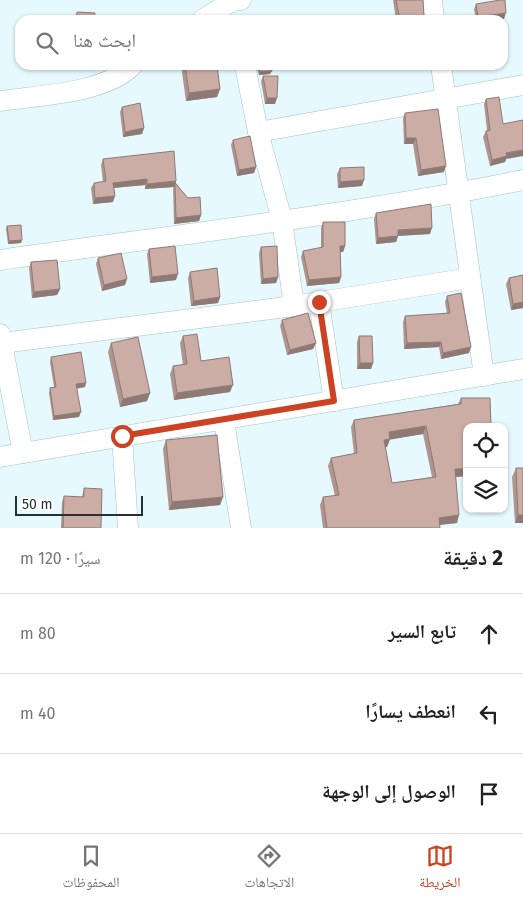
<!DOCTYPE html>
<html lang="ar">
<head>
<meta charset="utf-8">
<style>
	body { margin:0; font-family:"Fira Sans","Noto Naskh Arabic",sans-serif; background:#f2f2f2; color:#202124; direction:rtl }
	.controls { position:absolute; right:15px; bottom:15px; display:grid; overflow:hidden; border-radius:10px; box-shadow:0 1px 4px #0004 }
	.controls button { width:45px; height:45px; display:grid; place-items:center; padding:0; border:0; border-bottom:1px solid #e0e0e0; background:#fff; color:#202124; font:25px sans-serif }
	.scale { position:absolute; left:15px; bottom:12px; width:128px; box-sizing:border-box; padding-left:5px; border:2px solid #243134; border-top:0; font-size:14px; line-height:18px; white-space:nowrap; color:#243134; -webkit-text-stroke:4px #fff; paint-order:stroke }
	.stop { position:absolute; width:15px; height:15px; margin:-11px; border:4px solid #cc4223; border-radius:50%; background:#fff }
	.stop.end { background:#cc4223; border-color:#fff; box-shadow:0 1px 5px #0008 }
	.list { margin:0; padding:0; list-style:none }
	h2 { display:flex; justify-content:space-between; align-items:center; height:65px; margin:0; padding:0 20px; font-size:21px }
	h2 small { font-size:16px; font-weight:400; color:#757577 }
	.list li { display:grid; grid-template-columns:32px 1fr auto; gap:15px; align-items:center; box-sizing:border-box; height:80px; padding:0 20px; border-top:1px solid #e0e0e0 }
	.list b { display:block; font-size:19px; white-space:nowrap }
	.list em { font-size:16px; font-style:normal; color:#757577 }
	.icon { flex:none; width:28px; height:28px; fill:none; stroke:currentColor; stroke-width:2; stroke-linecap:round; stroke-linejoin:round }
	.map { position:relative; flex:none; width:523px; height:528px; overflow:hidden; direction:ltr }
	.search { position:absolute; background:#fff; box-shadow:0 1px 4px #0004; left:15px; right:15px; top:15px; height:55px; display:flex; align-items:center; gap:12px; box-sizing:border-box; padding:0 18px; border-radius:15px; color:#757577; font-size:19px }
	.sheet { height:305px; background:#fff }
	nav { display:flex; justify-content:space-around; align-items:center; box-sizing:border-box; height:70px; border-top:1px solid #e0e0e0; background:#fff; font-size:14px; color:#757577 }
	nav a { display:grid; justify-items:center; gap:2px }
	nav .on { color:#cc4223 }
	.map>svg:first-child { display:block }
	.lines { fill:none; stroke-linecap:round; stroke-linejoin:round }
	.minor-casing { stroke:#a2c2ca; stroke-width:21 }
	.minor { stroke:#fff; stroke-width:20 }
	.wall { fill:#af958f; fill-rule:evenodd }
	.shaded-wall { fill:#8e7974 }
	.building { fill:#cbada6; stroke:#8e7974; fill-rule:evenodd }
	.route { stroke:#cc4223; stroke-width:6 }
</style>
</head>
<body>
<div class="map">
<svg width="523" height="528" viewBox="0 0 523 528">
	<rect width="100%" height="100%" fill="#e5f9fe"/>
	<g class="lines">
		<defs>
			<g id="minor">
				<path d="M432,0L434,20"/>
				<path d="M202,20L232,1L241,0"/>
				<path d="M245,65L258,132L282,220L294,306"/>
				<path d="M441,65L484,376"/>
				<path d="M0,101C40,95 104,94 133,65"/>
				<path d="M258,132L523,85"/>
				<path d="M0,260C174,235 350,215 523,180"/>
				<path d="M319,302L334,401"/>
				<path d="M0,334L23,453"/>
				<path d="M2,343L294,306L470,278"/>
				<path d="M224,421L241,528"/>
				<path d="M122,436L128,528"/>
				<path d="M0,457L523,369"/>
			</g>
		</defs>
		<use href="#minor" class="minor-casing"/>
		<use href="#minor" class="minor"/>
	</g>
	<g class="wall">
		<path d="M393,0H423L424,15L426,20H396Z"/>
		<path d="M476,4L504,19L496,20H476L474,9Z"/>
		<path d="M181,65H217L220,89L217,97L186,101Z"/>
		<path d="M256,65H271L270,74L259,75Z"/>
		<path d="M263,76L275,104H265L261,81Z"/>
		<path d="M486,99L506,159L505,162L490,166L483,137L486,131L487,130L484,104Z"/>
		<path d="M122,107L144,128L142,134L123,137L120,112Z"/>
		<path d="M405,113L444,172L418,176L413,144H404L403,118Z"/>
		<path d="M233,140L256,167L254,173L237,176L231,145Z"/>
		<path d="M103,159L176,181V183L201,215L199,221L174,224L173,188L174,187L145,189V185L114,188L113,202L93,204L91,188L94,183L103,182L101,165Z"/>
		<path d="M340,168L362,186L338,188L337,174Z"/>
		<path d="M376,213L430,234L398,236L396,242L376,244L374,219Z"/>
		<path d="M323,222L345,246L343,252H340L341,277L339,283L307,286L301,257L303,251L321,248V228Z"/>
		<path d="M7,226L22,240L21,243L8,244L6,229Z"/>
		<path d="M261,247L278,277L276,283L261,284L259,253Z"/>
		<path d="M149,249L176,280L150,283L147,254Z"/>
		<path d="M98,258L125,285L102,291L96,264Z"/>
		<path d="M31,262L60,289L57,295L32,298L29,268Z"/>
		<path d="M190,272L220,297L218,303L191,306L188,278Z"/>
		<path d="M523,275V308L511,310L506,284L509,278Z"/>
		<path d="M447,296L469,353L441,359L439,347L404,349L403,322L405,316L447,314L445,302Z"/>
		<path d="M282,320L316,343L313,349L287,355L280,326Z"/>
		<path d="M183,336L201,361L230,392L174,400L170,374L173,366L183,365L180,343Z"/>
		<path d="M359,336L373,363L371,369H357V342Z"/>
		<path d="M111,343L150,393L147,401L120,407L108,352Z"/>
		<path d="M51,357L85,387L77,388L79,417L53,420L49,393L50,388L54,387L50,362Z"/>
		<path d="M461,398L467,427V476L456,477L457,523L440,525V528H323L320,505L323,497L335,496L328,466L331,458L354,454L351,427L354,420L458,404ZM423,434L432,477L392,483L385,447H387L390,439Z"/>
		<path d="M166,440L223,497L220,505L169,510L163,449Z"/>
		<path d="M516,468H523V523H515L512,477Z"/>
		<path d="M84,488L101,528H61L62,502L64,496L82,497Z"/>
	</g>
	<g class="shaded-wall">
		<path d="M506,13L504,19L496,20H477L478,17Z"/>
		<path d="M272,71L270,74L259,75L260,72Z"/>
		<path d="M220,89L217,97L186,101L189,93Z"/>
		<path d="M267,98H277L275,104H265Z"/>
		<path d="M144,128L142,134L123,137L125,132Z"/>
		<path d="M406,138H416L413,144H404Z"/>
		<path d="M523,150V156L506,159L505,162L490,166L492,160L506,153Z"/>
		<path d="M446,166L444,172L418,176L421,170Z"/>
		<path d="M256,167L254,173L237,176L239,170Z"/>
		<path d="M147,179L145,185L111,188L113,183Z"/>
		<path d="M364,180L362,186L338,188L340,182Z"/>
		<path d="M176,181L174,187L145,189L147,184Z"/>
		<path d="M115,196L113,202L93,204L95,198Z"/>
		<path d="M201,215L199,221L174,224L176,218Z"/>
		<path d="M432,228L430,234L395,236L398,230Z"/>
		<path d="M398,236L396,242L376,244L378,238Z"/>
		<path d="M22,240L21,243L8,244L9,241Z"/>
		<path d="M340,246H345L343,252H338Z"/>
		<path d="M178,274L176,280L150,283L152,277Z"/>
		<path d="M278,277L276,283L261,284L263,279Z"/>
		<path d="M341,277L339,283L307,286L309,280Z"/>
		<path d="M127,279L125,285L102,291L104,285Z"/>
		<path d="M60,289L57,295L32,298L34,292Z"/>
		<path d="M220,297L218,303L191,306L194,301Z"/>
		<path d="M523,302V308L511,310L513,304Z"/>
		<path d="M441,342L439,347L404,349L407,343Z"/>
		<path d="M316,343L313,349L287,355L290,350Z"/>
		<path d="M471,347L469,353L441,359L443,353Z"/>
		<path d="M360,363H373L371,369H357Z"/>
		<path d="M86,383L85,387L75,389L76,384Z"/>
		<path d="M233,385L230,392L174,400L177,393Z"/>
		<path d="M150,393L147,401L120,407L123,399Z"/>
		<path d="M81,412L79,417L53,420L54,416Z"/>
		<path d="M426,426L423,434L388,440L390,439L387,447H381L384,440L389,432Z"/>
		<path d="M455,469H467V476L453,477Z"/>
		<path d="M223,497L220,505L169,510L172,502Z"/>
		<path d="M459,515L457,523L436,525L439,518Z"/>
		<path d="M518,515H523V523H515Z"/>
	</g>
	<g class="building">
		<path d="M396,0H423L424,15L426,20H400Z"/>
		<path d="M500,0H505L506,13L478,17L476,4Z"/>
		<path d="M77,12L95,13L94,20H76Z"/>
		<path d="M185,65H217L220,89L189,93Z"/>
		<path d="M258,65H271L272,71L260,72Z"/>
		<path d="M263,76H278L277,98H267Z"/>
		<path d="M499,97L503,124L523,120V150L506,153L507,156L492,160L486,131L490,130L486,99Z"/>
		<path d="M140,103L144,128L125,132L122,107Z"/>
		<path d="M438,109L446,166L421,170L416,138H406L405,113Z"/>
		<path d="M250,136L256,167L239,170L233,140Z"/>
		<path d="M174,151L176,181L147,184V179L113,183L115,196L95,198L94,183L106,181L103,159Z"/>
		<path d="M364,167V180L340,182V168Z"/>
		<path d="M175,183L188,198L200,197L201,215L176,218Z"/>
		<path d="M431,204L432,228L398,230V236L378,238L376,213Z"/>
		<path d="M323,222H345V246H340L341,277L309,280L303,251L323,247Z"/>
		<path d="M21,225L22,240L9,241L7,226Z"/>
		<path d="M175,246L178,274L152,277L149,249Z"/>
		<path d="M277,246L278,277L263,279L261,247Z"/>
		<path d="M121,253L127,279L104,285L98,258Z"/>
		<path d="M57,260L60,289L34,292L31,262Z"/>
		<path d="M217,268L220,297L194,301L190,272Z"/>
		<path d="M523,275V302L513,304L509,278Z"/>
		<path d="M461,293L471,347L443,353L441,342L407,343L405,316L450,313L447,296Z"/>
		<path d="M308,313L316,343L290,350L282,320Z"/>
		<path d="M197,334L201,361L229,357L233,385L177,393L173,366L187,364L183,336Z"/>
		<path d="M359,336H372L373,363H360Z"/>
		<path d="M138,337L150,393L123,399L111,343Z"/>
		<path d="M81,352L86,383L76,384L81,412L54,416L50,388L56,387L51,357Z"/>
		<path d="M461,398H490L491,427H467V469H455L459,515L439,518L440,528H327L323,497L339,495L331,458L357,453L354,420L461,404ZM426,426L436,477L392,483L384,440L390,439L389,432Z"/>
		<path d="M217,435L223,497L172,502L166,440Z"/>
		<path d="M516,468H523V515H518Z"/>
		<path d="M84,488L102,489L101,528H63L64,496L84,497Z"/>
	</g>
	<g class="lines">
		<path class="route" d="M122,436L334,401L319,302"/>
	</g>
</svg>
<div class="controls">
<button><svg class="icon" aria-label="locate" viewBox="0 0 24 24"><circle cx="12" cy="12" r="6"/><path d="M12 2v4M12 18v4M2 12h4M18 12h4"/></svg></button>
<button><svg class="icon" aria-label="layers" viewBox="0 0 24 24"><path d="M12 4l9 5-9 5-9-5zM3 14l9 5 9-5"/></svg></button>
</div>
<div class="scale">50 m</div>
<div class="stop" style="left:122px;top:436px"></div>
<div class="stop end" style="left:319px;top:302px"></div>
<div class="search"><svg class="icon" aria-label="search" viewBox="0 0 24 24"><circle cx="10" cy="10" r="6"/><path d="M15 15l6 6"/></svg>ابحث هنا</div>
</div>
<section class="sheet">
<h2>2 دقيقة<small>سيرًا · 120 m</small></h2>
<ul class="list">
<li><svg class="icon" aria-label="ahead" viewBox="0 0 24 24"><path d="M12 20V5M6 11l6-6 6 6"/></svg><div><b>تابع السير</b></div><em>80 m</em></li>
<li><svg class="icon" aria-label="left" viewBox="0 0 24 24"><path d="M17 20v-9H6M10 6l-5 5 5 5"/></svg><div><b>انعطف يسارًا</b></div><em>40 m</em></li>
<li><svg class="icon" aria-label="arrive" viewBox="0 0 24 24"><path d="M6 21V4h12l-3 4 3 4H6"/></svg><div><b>الوصول إلى الوجهة</b></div></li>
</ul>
</section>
<nav>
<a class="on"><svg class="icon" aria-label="map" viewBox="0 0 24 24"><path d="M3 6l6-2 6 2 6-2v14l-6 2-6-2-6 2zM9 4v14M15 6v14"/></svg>الخريطة</a>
<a><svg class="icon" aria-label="directions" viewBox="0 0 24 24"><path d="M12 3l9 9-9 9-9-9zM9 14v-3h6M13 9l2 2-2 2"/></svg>الاتجاهات</a>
<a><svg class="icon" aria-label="saved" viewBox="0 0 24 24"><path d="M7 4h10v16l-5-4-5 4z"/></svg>المحفوظات</a>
</nav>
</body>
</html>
